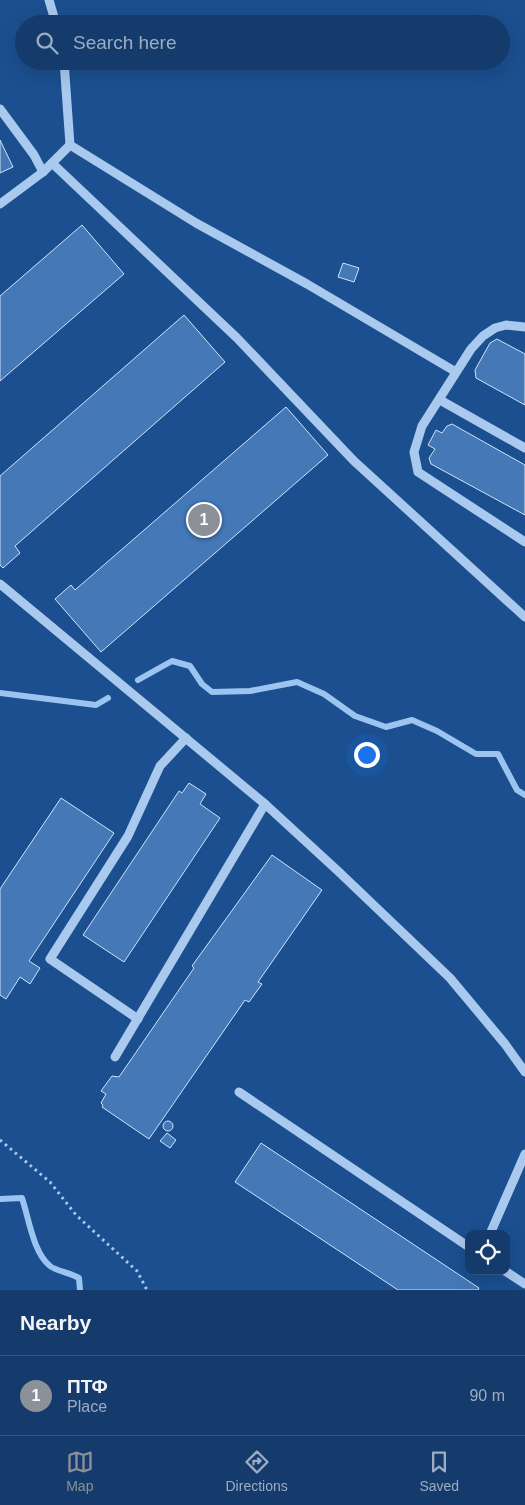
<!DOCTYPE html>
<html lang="en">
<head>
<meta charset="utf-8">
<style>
	body { margin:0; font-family:Helvetica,sans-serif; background:#1d4271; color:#f1f3f6 }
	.controls { position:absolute; right:15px; bottom:15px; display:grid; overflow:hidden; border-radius:10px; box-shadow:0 5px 20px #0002 }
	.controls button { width:45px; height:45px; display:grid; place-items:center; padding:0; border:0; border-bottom:1px solid #33557e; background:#143b6b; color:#f1f3f6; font:25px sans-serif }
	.you { position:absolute; left:366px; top:754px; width:18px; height:18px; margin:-12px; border:4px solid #fff; border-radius:50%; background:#1a73e8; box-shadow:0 0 0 8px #1a73e833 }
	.badge { display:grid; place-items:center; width:32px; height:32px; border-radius:50%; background:#8c9099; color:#fff; font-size:16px; font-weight:700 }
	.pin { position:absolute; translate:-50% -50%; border:2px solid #fff; box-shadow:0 1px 5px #0006 }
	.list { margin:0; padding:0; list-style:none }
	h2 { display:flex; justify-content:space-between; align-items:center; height:65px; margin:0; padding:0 20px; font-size:21px }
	h2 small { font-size:16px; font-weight:400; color:#9dadc1 }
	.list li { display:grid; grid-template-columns:32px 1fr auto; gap:15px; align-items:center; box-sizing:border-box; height:80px; padding:0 20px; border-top:1px solid #33557e }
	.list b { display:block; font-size:19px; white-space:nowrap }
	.list p { margin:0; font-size:16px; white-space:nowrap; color:#9dadc1 }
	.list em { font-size:16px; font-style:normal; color:#9dadc1 }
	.icon { flex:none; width:28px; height:28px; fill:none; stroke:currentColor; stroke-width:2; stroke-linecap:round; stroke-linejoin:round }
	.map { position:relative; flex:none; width:525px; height:1290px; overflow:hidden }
	.search { position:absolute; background:#143b6b; box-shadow:0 5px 20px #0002; left:15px; right:15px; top:15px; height:55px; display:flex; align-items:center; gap:12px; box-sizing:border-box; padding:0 18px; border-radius:28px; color:#9dadc1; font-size:19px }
	.sheet { height:145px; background:#143b6b }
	nav { display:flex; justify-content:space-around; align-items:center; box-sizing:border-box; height:70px; border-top:1px solid #33557e; background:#143b6b; font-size:14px; color:#9dadc1 }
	nav a { display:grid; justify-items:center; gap:2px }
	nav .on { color:#8c9099 }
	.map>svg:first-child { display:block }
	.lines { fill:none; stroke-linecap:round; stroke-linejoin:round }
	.stream { stroke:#9cc4f0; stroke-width:6 }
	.building { fill:#4478b7; stroke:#cfe3fa }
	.path { stroke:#a9c9ee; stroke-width:3; stroke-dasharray:2.5 4; stroke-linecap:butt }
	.minor { stroke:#a9c9ee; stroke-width:9 }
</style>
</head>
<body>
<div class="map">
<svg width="525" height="1290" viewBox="0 0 525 1290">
	<rect width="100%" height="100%" fill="#1b4f8f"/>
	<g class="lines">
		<g class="stream">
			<path d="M138,680L172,661L190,666L202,684L212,692L250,691L297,682L324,694L355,716L386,727L412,720L437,731L476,754H498L517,790L525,795"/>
			<path d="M0,693L96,705L108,698"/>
			<path d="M0,1199L22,1198C29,1219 33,1252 50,1266C54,1270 71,1273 79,1278L80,1290"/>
		</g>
	</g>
	<g class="building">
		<path d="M0,140L13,167L0,173Z"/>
		<path d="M82,225L124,274L0,381V296Z"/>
		<path d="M343,263L359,268L354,282L338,277Z"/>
		<path d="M184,315L225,362L15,546L20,553L3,568L0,565V476Z"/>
		<path d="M497,339L525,354V405L476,378L475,370L490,343Z"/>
		<path d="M286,407L328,455L101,652L55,599L71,585L75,590Z"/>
		<path d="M452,424L525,465V515L431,464L429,458L435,449L428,445L436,430L442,433L447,426Z"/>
		<path d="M189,783L206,794L200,804L220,818L124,962L83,935L179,791L182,793Z"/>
		<path d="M61,798L114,833L29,961L40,968L30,984L20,977L6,999L0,995V889Z"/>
		<path d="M272,855L322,890L258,982L262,984L249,1002L245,1000L149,1139L102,1107L103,1105L101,1103L106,1094L101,1091L112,1076L119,1077L194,968L192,966Z"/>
		<circle cx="168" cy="1126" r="5"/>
		<path d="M167,1133L176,1140L170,1148L160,1141Z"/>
		<path d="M261,1143L479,1288L478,1290H398L235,1182Z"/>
	</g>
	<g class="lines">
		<path class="path" d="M0,1140L50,1182L76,1215L137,1271L147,1290"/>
		<g class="minor">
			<path d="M49,0L56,24"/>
			<path d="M64,61L70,145L196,223L307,284L456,372"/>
			<path d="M0,109L34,155L43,172"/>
			<path d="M52,163L237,338L354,461L525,617"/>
			<path d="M0,204L43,172L70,145"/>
			<path d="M525,327L506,325L495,328L483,336L471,349L422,426L414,452L418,472L525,542"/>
			<path d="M440,400L525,448"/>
			<path d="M0,584L265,804L339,872L450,978L505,1044L525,1072"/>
			<path d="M138,1019L50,959L128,836L160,766L186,738"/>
			<path d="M115,1057L265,804"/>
			<path d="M239,1092L469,1247"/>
			<path d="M490,1234L525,1154"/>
			<path d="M505,1271L525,1284"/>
		</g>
	</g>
</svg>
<div class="controls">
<button><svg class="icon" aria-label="locate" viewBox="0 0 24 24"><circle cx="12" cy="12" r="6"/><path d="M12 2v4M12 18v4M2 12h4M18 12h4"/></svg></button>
</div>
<div class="you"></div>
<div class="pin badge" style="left:204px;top:520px">1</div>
<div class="search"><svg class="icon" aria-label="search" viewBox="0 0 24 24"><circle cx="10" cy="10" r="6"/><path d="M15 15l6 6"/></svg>Search here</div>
</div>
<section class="sheet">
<h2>Nearby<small></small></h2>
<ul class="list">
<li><span class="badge">1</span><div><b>ПТФ</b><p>Place</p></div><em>90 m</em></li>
</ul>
</section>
<nav>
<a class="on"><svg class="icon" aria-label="map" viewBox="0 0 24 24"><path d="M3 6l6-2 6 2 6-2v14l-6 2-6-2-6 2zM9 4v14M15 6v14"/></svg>Map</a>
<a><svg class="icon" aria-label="directions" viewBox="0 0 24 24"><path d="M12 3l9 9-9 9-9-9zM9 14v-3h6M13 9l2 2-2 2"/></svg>Directions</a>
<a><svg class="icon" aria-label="saved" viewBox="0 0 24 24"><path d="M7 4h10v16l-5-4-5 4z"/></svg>Saved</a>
</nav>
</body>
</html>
